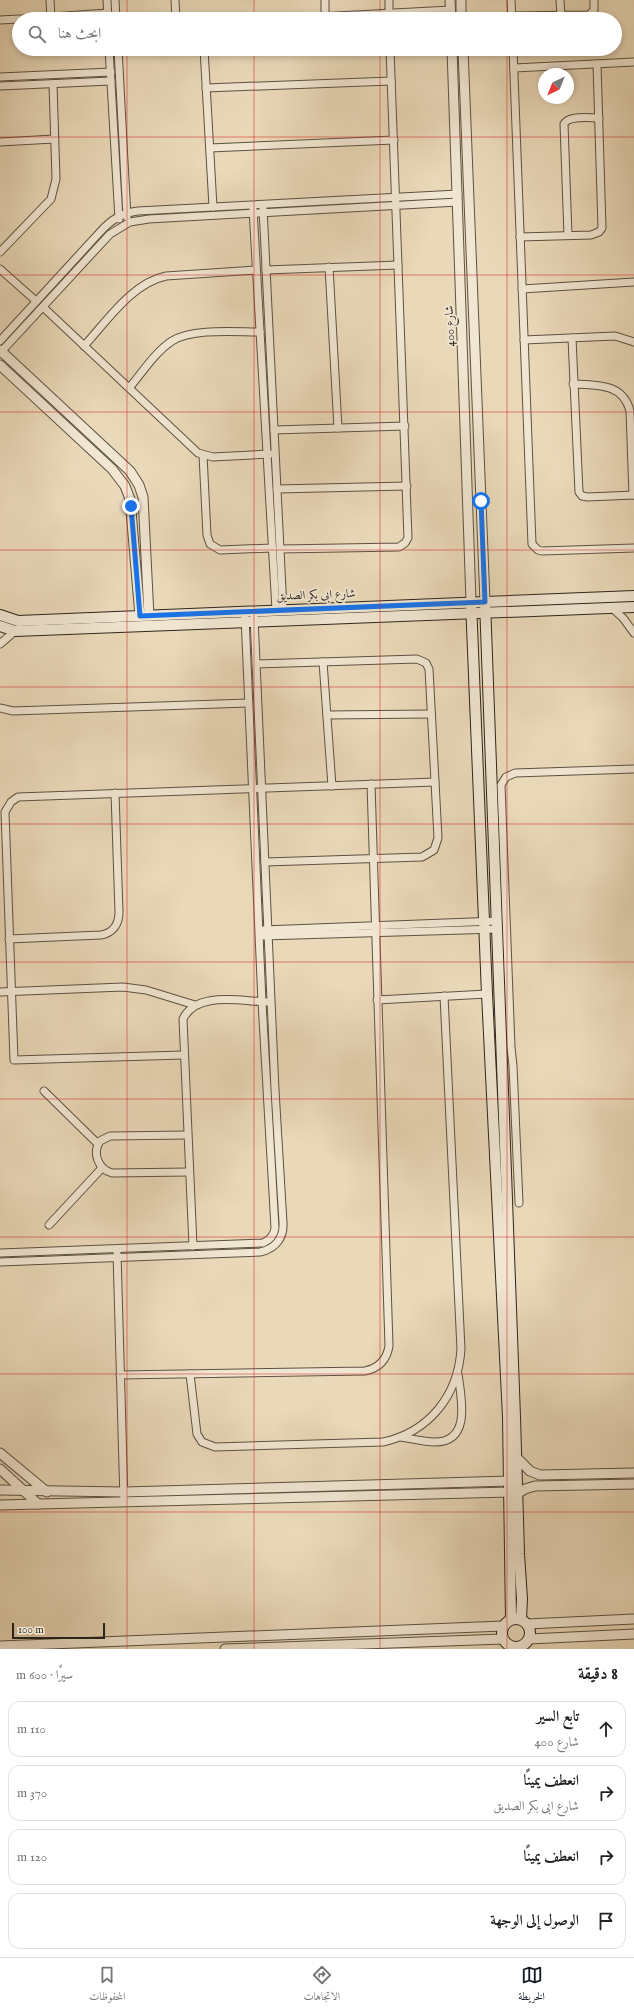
<!DOCTYPE html>
<html lang="ar">
<head>
<meta charset="utf-8">
<style>
	body { margin:0; font-family:"IM FELL English",Amiri,serif; background:#f2f2f2; color:#222; direction:rtl }
	.compass { position:absolute; left:538px; top:68px; width:36px; height:36px; border-radius:50%; background:#fff; box-shadow:0 2px 6px #0003; rotate:223deg }
	.scale { position:absolute; left:12px; bottom:10px; width:93px; box-sizing:border-box; padding-left:4px; border:2px solid #2c251b; border-top:0; font-size:11px; line-height:14px; white-space:nowrap; color:#2c251b; -webkit-text-stroke:3px #f1e6d2; paint-order:stroke }
	.stop { position:absolute; width:12px; height:12px; margin:-9px; border:3px solid #1a73e8; border-radius:50%; background:#fff }
	.stop.end { background:#1a73e8; border-color:#fff; box-shadow:0 1px 4px #0008 }
	.list { margin:0; padding:0; list-style:none }
	h2 { display:flex; justify-content:space-between; align-items:center; height:52px; margin:0; padding:0 16px; font-size:17px }
	h2 small { font-size:13px; font-weight:400; color:#767676 }
	.list li { display:grid; grid-template-columns:26px 1fr auto; gap:12px; align-items:center; box-sizing:border-box; height:56px; margin:0 8px 8px; padding:0 8px; border:1px solid #e0e0e0; border-radius:12px }
	.list b { display:block; font-size:15px; white-space:nowrap }
	.list p { margin:0; font-size:13px; white-space:nowrap; color:#767676 }
	.list em { font-size:13px; font-style:normal; color:#767676 }
	.icon { flex:none; width:22px; height:22px; fill:none; stroke:currentColor; stroke-width:2; stroke-linecap:round; stroke-linejoin:round }
	.map { position:relative; flex:none; width:634px; height:1649px; overflow:hidden; direction:ltr }
	.search { position:absolute; background:#fff; box-shadow:0 2px 6px #0003; left:12px; right:12px; top:12px; height:44px; display:flex; align-items:center; gap:10px; box-sizing:border-box; padding:0 14px; border-radius:22px; color:#767676; font-size:15px }
	.sheet { height:308px; background:#fff }
	nav { display:flex; justify-content:space-around; align-items:center; box-sizing:border-box; height:56px; border-top:1px solid #e0e0e0; background:#fff; font-size:11px; color:#767676 }
	nav a { display:grid; justify-items:center; gap:2px }
	nav .on { color:#111827 }
	.map>svg:first-child { display:block }
	.lines { fill:none; stroke-linecap:round; stroke-linejoin:round }
	.minor-casing { stroke:#5c5242; stroke-width:9 }
	.tertiary-casing { stroke:#5c5242; stroke-width:11 }
	.secondary-casing { stroke:#2c251b; stroke-width:12 }
	.minor { stroke:#f1e6d2; stroke-width:7 }
	.tertiary { stroke:#f1e6d2; stroke-width:9 }
	.secondary { stroke:#f1e6d2; stroke-width:10 }
	.route { stroke:#1a73e8; stroke-width:5 }
	.grid { fill:none; stroke:#d62828; stroke-width:1; stroke-opacity:0.55 }
	.labels { text-anchor:middle; dominant-baseline:central; stroke-width:3.5; stroke-linejoin:round; paint-order:stroke }
	.street-label { font-size:12px; fill:#2c251b; stroke:#f1e6d2 }
</style>
</head>
<body>
<div class="map">
<svg width="634" height="1649" viewBox="0 0 634 1649">
	<rect width="100%" height="100%" fill="#ead9b9"/>
	<filter id="stains"><feTurbulence type="fractalNoise" baseFrequency=".005" numOctaves="4"/><feColorMatrix values="0 0 0 0 .2 0 0 0 0 .09 0 0 0 0 .02 0 0 0 .5 -.17"/></filter>
	<radialGradient id="worn" r=".72"><stop offset=".6" stop-color="#630" stop-opacity="0"/><stop offset="1" stop-color="#630" stop-opacity=".3"/></radialGradient>
	<g class="lines">
		<defs>
			<g id="minor">
				<path d="M50,0L51,17"/>
				<path d="M107,0L108,19"/>
				<path d="M115,0L116,19"/>
				<path d="M175,0L176,19"/>
				<path d="M325,0V19"/>
				<path d="M389,0V13"/>
				<path d="M511,0L512,19"/>
				<path d="M560,0L561,16"/>
				<path d="M512,16L589,15L594,10V0"/>
				<path d="M22,19L108,13"/>
				<path d="M279,19L451,10"/>
				<path d="M433,19L451,18"/>
				<path d="M0,20L19,19"/>
				<path d="M109,49L119,219"/>
				<path d="M118,49L127,217"/>
				<path d="M204,49L213,207"/>
				<path d="M513,49L532,544L538,550L542,551L634,548"/>
				<path d="M514,68L634,62"/>
				<path d="M0,77L111,72"/>
				<path d="M0,86L111,81"/>
				<path d="M206,88L391,81"/>
				<path d="M0,142L54,139"/>
				<path d="M210,148L394,140"/>
				<path d="M263,208L283,610"/>
				<path d="M253,209L276,610"/>
				<path d="M568,235L564,124C569,115 589,118 599,118"/>
				<path d="M520,237L591,235L599,232L602,228L597,64"/>
				<path d="M0,252L51,199L56,179L53,84"/>
				<path d="M329,267L338,428"/>
				<path d="M0,269L36,301"/>
				<path d="M266,270L398,265"/>
				<path d="M522,289L634,282"/>
				<path d="M43,307L198,453L213,457L270,454"/>
				<path d="M572,338L579,492L582,496L588,497L634,495"/>
				<path d="M524,340L615,336L634,342"/>
				<path d="M0,341L100,232C111,220 121,213 138,211L458,194"/>
				<path d="M84,346C107,321 132,283 166,276L256,270"/>
				<path d="M0,353L110,234L130,222L149,219L458,202"/>
				<path d="M573,384C596,385 623,383 630,411L633,495"/>
				<path d="M129,388C142,373 155,352 172,341C192,328 236,332 260,332"/>
				<path d="M274,430L405,426"/>
				<path d="M203,455L207,535L210,544L220,550L272,548"/>
				<path d="M277,489L407,486"/>
				<path d="M280,549L399,547L405,543L408,538L390,49"/>
				<path d="M612,608L623,618L634,633"/>
				<path d="M0,644L15,631"/>
				<path d="M323,662L332,786"/>
				<path d="M256,664L417,659L426,663L429,669L438,838L434,850L422,857L265,862"/>
				<path d="M0,708L13,711L248,703"/>
				<path d="M327,715L431,714"/>
				<path d="M263,930L497,921"/>
				<path d="M263,936L497,929"/>
				<path d="M9,939L101,935C113,933 119,924 119,912L115,793"/>
				<path d="M0,992L123,987L146,990L195,1005"/>
				<path d="M377,1000L487,994"/>
				<path d="M183,1055L14,1060L5,812L11,802L18,797L435,782"/>
				<path d="M44,1091L98,1144"/>
				<path d="M187,1135L110,1136L100,1141C92,1153 98,1169 112,1173L189,1172"/>
				<path d="M519,1203L513,1066L511,1047L501,785L506,777L515,773L634,769"/>
				<path d="M49,1225L102,1168"/>
				<path d="M193,1246L183,1019C196,991 240,1001 267,1002"/>
				<path d="M0,1253L263,1243C270,1240 274,1236 275,1228L262,1002L245,617"/>
				<path d="M117,1253L124,1501"/>
				<path d="M0,1262L260,1252C275,1249 284,1238 283,1223L275,1090L254,617"/>
				<path d="M190,1374L197,1434L202,1442L215,1447L383,1442C429,1432 458,1396 461,1349L444,996"/>
				<path d="M120,1375L365,1371C379,1368 387,1359 389,1346L371,784"/>
				<path d="M401,1437C412,1439 424,1442 435,1442C472,1442 461,1397 458,1374"/>
			</g>
			<g id="tertiary">
				<path d="M450,0L451,19"/>
				<path d="M461,0V19"/>
				<path d="M452,49L471,602"/>
				<path d="M463,49L485,602"/>
				<path d="M0,350L130,471L139,485L143,497L149,616"/>
				<path d="M0,365L112,469L125,486L130,499L140,616"/>
				<path d="M0,1453L47,1492"/>
				<path d="M517,1458L530,1471L540,1475L634,1473"/>
				<path d="M0,1469L38,1504"/>
				<path d="M0,1490L124,1492L510,1481"/>
				<path d="M517,1494L525,1489L535,1486L634,1484"/>
				<path d="M0,1505L510,1492"/>
				<path d="M527,1624L634,1619"/>
				<path d="M529,1639L634,1634"/>
				<path d="M0,1646L503,1626"/>
				<path d="M225,1649L503,1639"/>
			</g>
			<g id="secondary">
				<path d="M471,602L487,994L508,1417L511,1619"/>
				<path d="M485,602L515,1417L519,1554L522,1599L521,1619"/>
				<path d="M0,615L18,621L634,596"/>
				<path d="M0,626L15,631L634,607"/>
				<circle cx="516" cy="1633" r="14"/>
			</g>
		</defs>
		<use href="#minor" class="minor-casing"/>
		<use href="#tertiary" class="tertiary-casing"/>
		<use href="#secondary" class="secondary-casing"/>
		<use href="#minor" class="minor"/>
		<use href="#tertiary" class="tertiary"/>
		<use href="#secondary" class="secondary"/>
	</g>
	<g class="lines">
		<path class="route" d="M131,506L140,616L485,602L481,501"/>
	</g>
	<path class="grid" d="M127,0V19M254,0V19M380,0V19M507,0V19M127,49V1649M254,49V1649M380,49V1649M507,49V1649M0,137H634M0,275H634M0,412H634M0,550H634M0,687H634M0,824H634M0,962H634M0,1099H634M0,1237H634M0,1374H634M0,1512H634"/>
	<g class="labels">
		<g class="street-label">
			<text transform="translate(450 326) rotate(-92)">شارع 400</text>
			<text transform="translate(316 595) rotate(-2)">شارع ابى بكر الصديق</text>
		</g>
	</g>
	<rect width="100%" height="100%" filter="url(#stains)"/>
	<rect width="100%" height="100%" fill="url(#worn)"/>
</svg>
<svg class="compass" viewBox="-18 -18 36 36"><path d="M0-13l5 13h-10z" fill="#e53935"/><path d="M0 13l5-13h-10z" fill="#767676"/></svg>
<div class="scale">100 m</div>
<div class="stop" style="left:481px;top:501px"></div>
<div class="stop end" style="left:131px;top:506px"></div>
<div class="search"><svg class="icon" aria-label="search" viewBox="0 0 24 24"><circle cx="10" cy="10" r="6"/><path d="M15 15l6 6"/></svg>ابحث هنا</div>
</div>
<section class="sheet">
<h2>8 دقيقة<small>سيرًا · 600 m</small></h2>
<ul class="list">
<li><svg class="icon" aria-label="ahead" viewBox="0 0 24 24"><path d="M12 20V5M6 11l6-6 6 6"/></svg><div><b>تابع السير</b><p>شارع 400</p></div><em>110 m</em></li>
<li><svg class="icon" aria-label="right" viewBox="0 0 24 24"><path d="M7 20v-9h11M14 6l5 5-5 5"/></svg><div><b>انعطف يمينًا</b><p>شارع ابى بكر الصديق</p></div><em>370 m</em></li>
<li><svg class="icon" aria-label="right" viewBox="0 0 24 24"><path d="M7 20v-9h11M14 6l5 5-5 5"/></svg><div><b>انعطف يمينًا</b></div><em>120 m</em></li>
<li><svg class="icon" aria-label="arrive" viewBox="0 0 24 24"><path d="M6 21V4h12l-3 4 3 4H6"/></svg><div><b>الوصول إلى الوجهة</b></div></li>
</ul>
</section>
<nav>
<a class="on"><svg class="icon" aria-label="map" viewBox="0 0 24 24"><path d="M3 6l6-2 6 2 6-2v14l-6 2-6-2-6 2zM9 4v14M15 6v14"/></svg>الخريطة</a>
<a><svg class="icon" aria-label="directions" viewBox="0 0 24 24"><path d="M12 3l9 9-9 9-9-9zM9 14v-3h6M13 9l2 2-2 2"/></svg>الاتجاهات</a>
<a><svg class="icon" aria-label="saved" viewBox="0 0 24 24"><path d="M7 4h10v16l-5-4-5 4z"/></svg>المحفوظات</a>
</nav>
</body>
</html>
